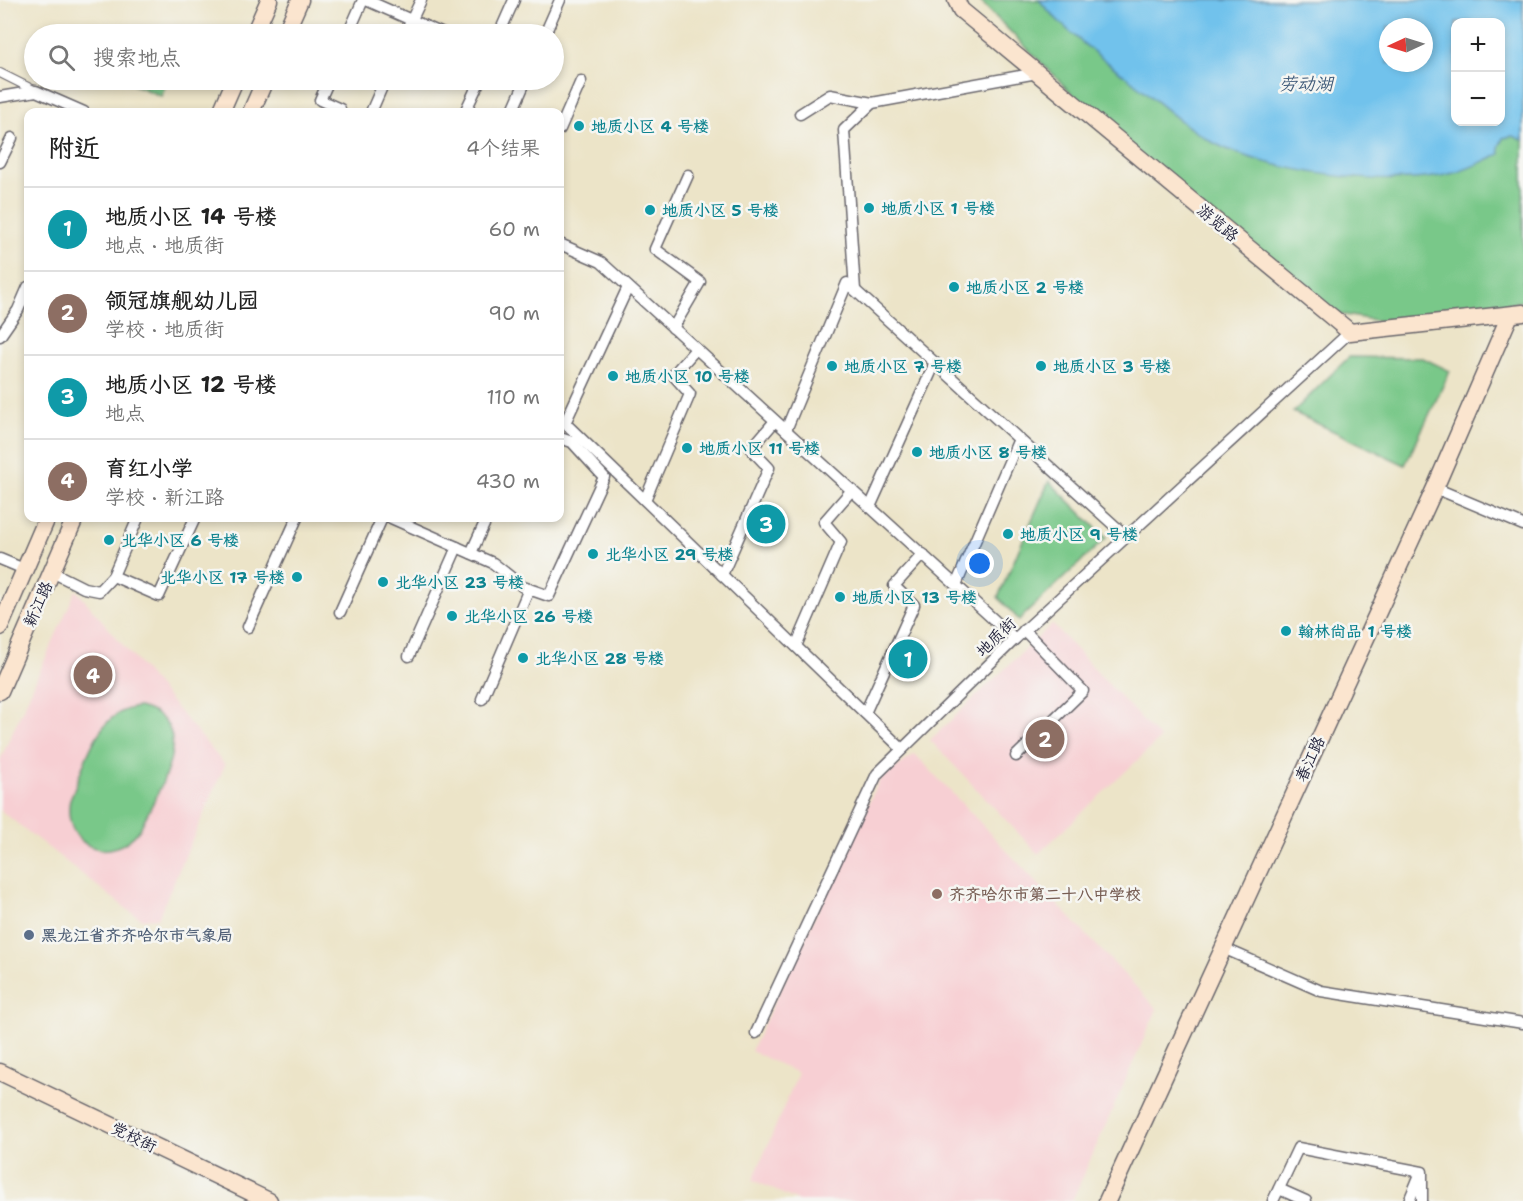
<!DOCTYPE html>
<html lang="zh">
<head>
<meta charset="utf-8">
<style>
	body { margin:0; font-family:"Shantell Sans","LXGW WenKai TC",sans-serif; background:#f2f2f2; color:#222 }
	.controls { position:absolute; right:18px; top:18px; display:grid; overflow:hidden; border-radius:12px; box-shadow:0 3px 9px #0003 }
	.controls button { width:54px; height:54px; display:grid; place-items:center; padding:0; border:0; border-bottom:2px solid #e0e0e0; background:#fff; color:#222; font:30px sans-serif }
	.compass { position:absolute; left:1379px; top:18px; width:54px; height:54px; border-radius:50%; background:#fff; box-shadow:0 3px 9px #0003; rotate:266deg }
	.you { position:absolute; left:980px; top:564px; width:21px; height:21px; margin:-15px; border:4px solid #fff; border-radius:50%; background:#1a73e8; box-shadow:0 0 0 9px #1a73e833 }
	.badge { display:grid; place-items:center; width:39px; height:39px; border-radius:50%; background:#b45309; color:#fff; font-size:20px; font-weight:700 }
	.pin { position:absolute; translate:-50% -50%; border:3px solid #fff; box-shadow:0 2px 6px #0006 }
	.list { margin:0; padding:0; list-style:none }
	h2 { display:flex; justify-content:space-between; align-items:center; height:78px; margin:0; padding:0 24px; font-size:26px }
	h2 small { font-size:20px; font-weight:400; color:#767676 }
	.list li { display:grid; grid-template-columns:39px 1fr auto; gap:18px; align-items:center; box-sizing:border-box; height:84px; padding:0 24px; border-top:2px solid #e0e0e0 }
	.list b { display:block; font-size:22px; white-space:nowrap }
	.list p { margin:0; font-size:20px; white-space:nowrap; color:#767676 }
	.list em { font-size:20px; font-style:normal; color:#767676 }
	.icon { flex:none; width:33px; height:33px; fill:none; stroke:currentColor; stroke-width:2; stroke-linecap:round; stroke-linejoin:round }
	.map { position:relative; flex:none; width:1523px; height:1201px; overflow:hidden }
	.search { position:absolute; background:#fff; box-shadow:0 3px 9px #0003; left:24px; top:24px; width:540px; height:66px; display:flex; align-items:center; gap:15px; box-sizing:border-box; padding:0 21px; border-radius:33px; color:#767676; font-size:22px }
	.panel { position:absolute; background:#fff; box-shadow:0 3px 9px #0003; left:24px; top:108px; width:540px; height:414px; border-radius:12px }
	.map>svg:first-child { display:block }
	.built { fill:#f7cfd3 }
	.green { fill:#79c889; stroke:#4e7562; stroke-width:1.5; fill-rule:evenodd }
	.water { fill:#71c2ec; stroke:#4a7294; stroke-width:1.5; fill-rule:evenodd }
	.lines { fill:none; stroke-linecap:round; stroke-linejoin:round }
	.pedestrian-casing { stroke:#69666c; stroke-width:10 }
	.minor-casing { stroke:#69666c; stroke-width:13 }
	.secondary-casing { stroke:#69666c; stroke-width:19 }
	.pedestrian { stroke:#fff; stroke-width:8 }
	.minor { stroke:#fff; stroke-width:10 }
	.secondary { stroke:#fbe5cf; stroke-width:16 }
	.culture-dot { fill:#0f9aa8; stroke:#f6f6f2; stroke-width:2 }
	.education-dot { fill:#8d6e63; stroke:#f6f6f2; stroke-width:2 }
	.service-dot { fill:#5c6f8a; stroke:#f6f6f2; stroke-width:2 }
	.labels { text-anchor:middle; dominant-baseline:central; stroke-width:5; stroke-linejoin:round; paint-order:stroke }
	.culture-label { font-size:16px; font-weight:bold; fill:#0d838f; stroke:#f6f6f2; text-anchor:start }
	.street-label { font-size:16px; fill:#22223b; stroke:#f6f6f2 }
	.education-label { font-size:16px; font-weight:bold; fill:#785e54; stroke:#f6f6f2; text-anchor:start }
	.service-label { font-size:16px; font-weight:bold; fill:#4e5e75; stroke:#f6f6f2; text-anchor:start }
	.water-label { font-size:18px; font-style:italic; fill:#3e5a79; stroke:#f6f6f2 }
</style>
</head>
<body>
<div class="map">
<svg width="1523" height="1201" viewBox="0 0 1523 1201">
	<rect width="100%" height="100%" fill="#f6f6f2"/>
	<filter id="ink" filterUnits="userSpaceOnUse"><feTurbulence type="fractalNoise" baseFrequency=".0167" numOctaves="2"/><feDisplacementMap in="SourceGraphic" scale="12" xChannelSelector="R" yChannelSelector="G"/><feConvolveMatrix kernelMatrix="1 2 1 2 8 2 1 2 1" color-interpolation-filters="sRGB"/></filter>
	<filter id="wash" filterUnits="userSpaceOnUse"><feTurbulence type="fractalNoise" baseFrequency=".008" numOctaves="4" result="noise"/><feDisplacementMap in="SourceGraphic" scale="24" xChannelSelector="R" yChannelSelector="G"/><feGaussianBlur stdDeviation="1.35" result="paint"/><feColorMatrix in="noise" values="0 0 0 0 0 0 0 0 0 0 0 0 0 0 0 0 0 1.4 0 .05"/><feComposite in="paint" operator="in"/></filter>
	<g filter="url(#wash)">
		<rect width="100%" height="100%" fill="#ece4c8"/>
		<g class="built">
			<path d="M76,590L225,765L158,918L142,919L128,910L0,810V760Z"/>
			<path d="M1052,624L1160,739L1038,854L930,740Z"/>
			<path d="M915,754L1157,1009L1072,1201H798L753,1180L798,1073L751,1051L880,779Z"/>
		</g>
		<g class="green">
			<path d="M979,0H1523V301L1458,315L1397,324L1327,312L1116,138ZM1456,22H1500V122H1456ZM1388,27H1424V63H1388Z"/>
			<path d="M128,80H168L161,96L127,82Z"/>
			<path d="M1349,357L1423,358L1450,371L1405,465L1293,412Z"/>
			<path d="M1049,481L1106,538L1019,620L998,597Z"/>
			<path d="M139,707C204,723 157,792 140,829C111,868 61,847 70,799C85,765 96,710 139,707Z"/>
		</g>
		<path class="water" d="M1039,0H1523V140L1513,136L1503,138L1499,147L1500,154C1485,160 1470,169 1454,173C1393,190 1267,172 1212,142C1182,125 1155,99 1128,78C1096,54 1065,31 1039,0ZM1456,22H1500V122H1456ZM1388,27H1424V63H1388Z"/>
	</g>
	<g filter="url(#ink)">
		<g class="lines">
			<defs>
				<path id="pedestrian" d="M0,73L36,91"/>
				<g id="minor">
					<path d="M366,0L443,34"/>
					<path d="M348,34L363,0"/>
					<path d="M405,34L421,0"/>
					<path d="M499,34L514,0"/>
					<path d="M545,34L560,0"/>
					<path d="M329,80L320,100L340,109L339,112"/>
					<path d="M0,97L36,91L84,112"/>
					<path d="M371,112L385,80"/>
					<path d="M465,112L480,80"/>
					<path d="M512,112L526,80"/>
					<path d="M800,114L830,95L872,103L1037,73"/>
					<path d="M560,129L581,81"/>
					<path d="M0,162L12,138"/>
					<path d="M560,244L601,262L1015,639"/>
					<path d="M628,287L565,423L902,749"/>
					<path d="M855,290L844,130L872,103"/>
					<path d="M673,328L700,282L655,249L688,175"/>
					<path d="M0,336L18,310L28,287"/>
					<path d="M786,430L847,283L1127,537"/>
					<path d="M1435,488L1523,525"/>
					<path d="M645,500L690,394L673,375L696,349"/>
					<path d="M870,507L935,363"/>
					<path d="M391,518L493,563L523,587L549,596L604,477L572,442L560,438"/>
					<path d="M471,553L487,518"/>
					<path d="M0,559L24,569"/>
					<path d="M52,572L84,588L99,591L113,576L138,518"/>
					<path d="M722,575L769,468L751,449L775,421"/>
					<path d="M113,576L159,596L195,518"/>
					<path d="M956,585L1019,439"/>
					<path d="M340,612L382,518"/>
					<path d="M248,627L297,518"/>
					<path d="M796,646L841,542L824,522L852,490"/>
					<path d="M409,656L457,547"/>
					<path d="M482,699L529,589"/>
					<path d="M865,713L914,605L894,586L923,554"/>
					<path d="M1016,756L1083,691L1024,630"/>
					<path d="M1223,948L1321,991L1523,1023"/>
					<path d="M756,1033L877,774L1015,639L1350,332"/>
					<path d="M1279,1189L1306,1201"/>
					<path d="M1273,1201L1298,1148L1422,1172V1201"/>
					<path d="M1409,1201L1419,1177"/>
				</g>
				<g id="secondary">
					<path d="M956,0L961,10L1350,332L1523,313"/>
					<path d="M254,34L269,0"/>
					<path d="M285,34L300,0"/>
					<path d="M221,112L235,80"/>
					<path d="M251,112L265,80"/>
					<path d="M0,627L47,518"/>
					<path d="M0,691L75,518"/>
					<path d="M0,1072L269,1201"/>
					<path d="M1107,1201L1435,488L1510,315"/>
				</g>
			</defs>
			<use href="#pedestrian" class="pedestrian-casing"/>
			<use href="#minor" class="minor-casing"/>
			<use href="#secondary" class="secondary-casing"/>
			<use href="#pedestrian" class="pedestrian"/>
			<use href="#minor" class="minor"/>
			<use href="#secondary" class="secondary"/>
		</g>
	</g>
	<g class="culture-dot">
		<circle cx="579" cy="126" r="6"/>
		<circle cx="869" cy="208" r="6"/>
		<circle cx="650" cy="210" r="6"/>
		<circle cx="954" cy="287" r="6"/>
		<circle cx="832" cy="366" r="6"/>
		<circle cx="1041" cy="366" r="6"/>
		<circle cx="613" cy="376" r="6"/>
		<circle cx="687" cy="448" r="6"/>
		<circle cx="917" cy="452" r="6"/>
		<circle cx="1008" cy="534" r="6"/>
		<circle cx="109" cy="540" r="6"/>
		<circle cx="593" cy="554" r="6"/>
		<circle cx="297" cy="577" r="6"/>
		<circle cx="383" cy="582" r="6"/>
		<circle cx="840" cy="597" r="6"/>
		<circle cx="452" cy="616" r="6"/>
		<circle cx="1286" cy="631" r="6"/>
		<circle cx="523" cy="658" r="6"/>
	</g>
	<circle class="education-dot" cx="937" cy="894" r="6"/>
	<circle class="service-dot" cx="29" cy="935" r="6"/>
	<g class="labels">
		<g class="culture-label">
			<text x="591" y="126">地质小区 4 号楼</text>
			<text x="881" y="208">地质小区 1 号楼</text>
			<text x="662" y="210">地质小区 5 号楼</text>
			<text x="966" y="287">地质小区 2 号楼</text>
			<text x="844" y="366">地质小区 7 号楼</text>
			<text x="1053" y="366">地质小区 3 号楼</text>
			<text x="625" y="376">地质小区 10 号楼</text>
			<text x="699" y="448">地质小区 11 号楼</text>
			<text x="929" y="452">地质小区 8 号楼</text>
			<text x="1020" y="534">地质小区 9 号楼</text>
			<text x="121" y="540">北华小区 6 号楼</text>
			<text x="605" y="554">北华小区 29 号楼</text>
			<text x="285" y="577" text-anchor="end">北华小区 17 号楼</text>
			<text x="395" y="582">北华小区 23 号楼</text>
			<text x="852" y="597">地质小区 13 号楼</text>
			<text x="464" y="616">北华小区 26 号楼</text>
			<text x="1298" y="631">翰林尚品 1 号楼</text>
			<text x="535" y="658">北华小区 28 号楼</text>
		</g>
		<g class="street-label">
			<text transform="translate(1218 223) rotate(40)">游览路</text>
			<text transform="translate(38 604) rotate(-66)">新江路</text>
			<text transform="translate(996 637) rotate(-44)">地质街</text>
			<text transform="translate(1310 759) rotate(-65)">春江路</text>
			<text transform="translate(134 1137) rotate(26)">党校街</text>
		</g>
		<g class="education-label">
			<text x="949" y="894">齐齐哈尔市第二十八中学校</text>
		</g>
		<g class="service-label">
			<text x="41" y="935">黑龙江省齐齐哈尔市气象局</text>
		</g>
		<g class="water-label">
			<text x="1306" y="84">劳动湖</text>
		</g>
	</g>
</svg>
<div class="controls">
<button>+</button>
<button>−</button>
</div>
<svg class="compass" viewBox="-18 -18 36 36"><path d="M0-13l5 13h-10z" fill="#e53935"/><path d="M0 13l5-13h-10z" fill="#767676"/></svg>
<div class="you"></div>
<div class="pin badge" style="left:908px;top:659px;background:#0f9aa8">1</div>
<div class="pin badge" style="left:1045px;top:739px;background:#8d6e63">2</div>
<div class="pin badge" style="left:766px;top:524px;background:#0f9aa8">3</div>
<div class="pin badge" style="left:93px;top:675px;background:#8d6e63">4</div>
<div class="search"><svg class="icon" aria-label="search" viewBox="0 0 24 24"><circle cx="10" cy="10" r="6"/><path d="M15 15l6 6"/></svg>搜索地点</div>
<section class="panel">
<h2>附近<small>4个结果</small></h2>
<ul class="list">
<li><span class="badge" style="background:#0f9aa8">1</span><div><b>地质小区 14 号楼</b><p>地点 · 地质街</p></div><em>60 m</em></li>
<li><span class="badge" style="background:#8d6e63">2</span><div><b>领冠旗舰幼儿园</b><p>学校 · 地质街</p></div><em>90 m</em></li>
<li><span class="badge" style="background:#0f9aa8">3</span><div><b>地质小区 12 号楼</b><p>地点</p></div><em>110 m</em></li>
<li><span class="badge" style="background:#8d6e63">4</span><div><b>育红小学</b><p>学校 · 新江路</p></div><em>430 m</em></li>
</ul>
</section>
</div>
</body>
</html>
